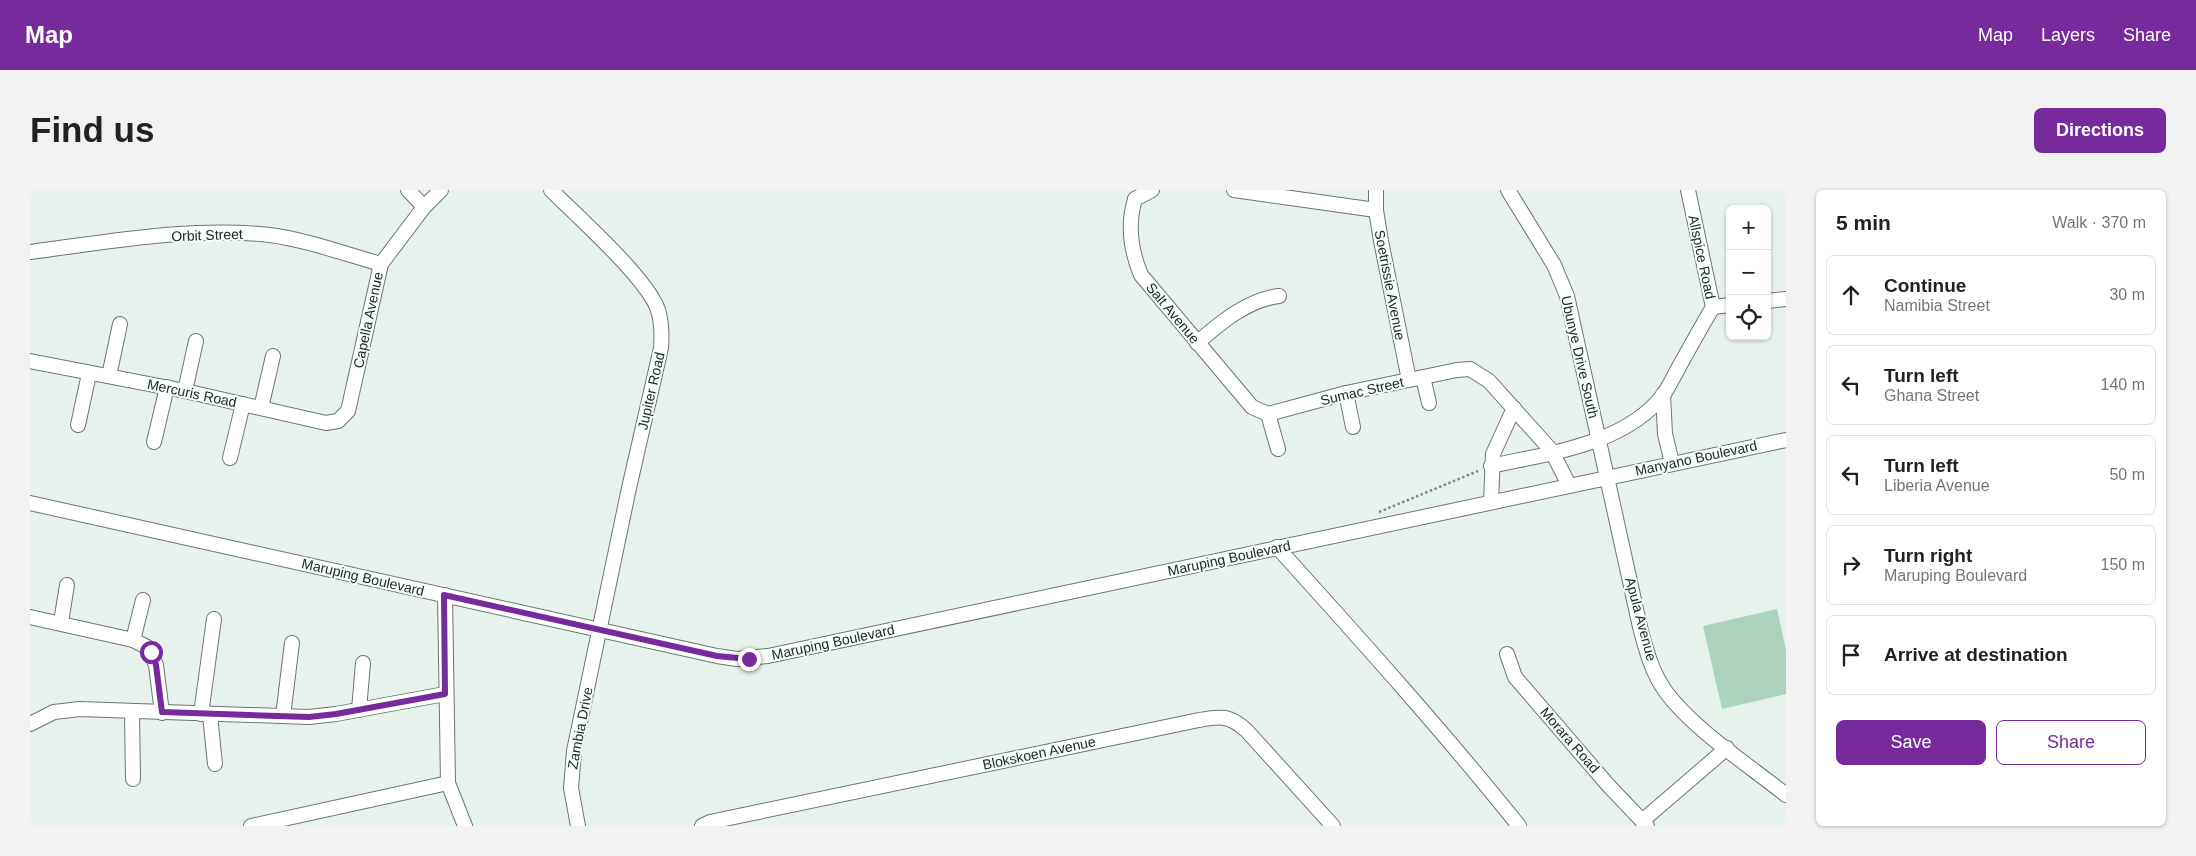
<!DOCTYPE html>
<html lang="en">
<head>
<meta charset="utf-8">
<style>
	body { margin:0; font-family:Helvetica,sans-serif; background:#f2f2f2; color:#222 }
	.controls { position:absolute; right:15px; top:15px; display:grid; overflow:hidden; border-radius:8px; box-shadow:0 1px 4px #0004 }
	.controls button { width:45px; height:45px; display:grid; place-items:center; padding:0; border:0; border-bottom:1px solid #e0e0e0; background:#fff; color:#222; font:25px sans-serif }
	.stop { position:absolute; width:15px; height:15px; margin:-11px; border:4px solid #772a9c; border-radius:50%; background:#fff }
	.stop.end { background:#772a9c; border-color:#fff; box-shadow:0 1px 5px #0008 }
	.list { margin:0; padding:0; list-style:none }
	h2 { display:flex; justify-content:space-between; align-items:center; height:65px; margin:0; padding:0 20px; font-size:21px }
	h2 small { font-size:16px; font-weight:400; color:#767676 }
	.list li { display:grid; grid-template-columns:32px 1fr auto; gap:15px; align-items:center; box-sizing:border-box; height:80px; margin:0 10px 10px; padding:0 10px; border:1px solid #e0e0e0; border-radius:8px }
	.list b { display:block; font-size:19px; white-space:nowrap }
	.list p { margin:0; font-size:16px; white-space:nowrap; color:#767676 }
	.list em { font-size:16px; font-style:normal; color:#767676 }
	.actions { display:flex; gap:10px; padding:15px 20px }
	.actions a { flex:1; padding:11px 0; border:1px solid #772a9c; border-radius:8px; text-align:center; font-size:18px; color:#772a9c }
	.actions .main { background:#772a9c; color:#fff }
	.icon { flex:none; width:28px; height:28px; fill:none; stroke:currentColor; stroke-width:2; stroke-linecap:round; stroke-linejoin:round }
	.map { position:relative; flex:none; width:1756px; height:636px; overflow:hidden; border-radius:8px }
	header { display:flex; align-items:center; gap:30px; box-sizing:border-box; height:70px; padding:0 25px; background:#772a9c; color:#fff }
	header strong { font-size:24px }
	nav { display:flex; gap:28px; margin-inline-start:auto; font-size:18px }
	.intro { display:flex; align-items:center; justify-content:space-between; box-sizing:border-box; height:120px; padding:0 30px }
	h1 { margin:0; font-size:35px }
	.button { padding:12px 22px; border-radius:8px; background:#772a9c; color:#fff; font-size:18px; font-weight:700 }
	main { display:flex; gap:30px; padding:0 30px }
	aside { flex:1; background:#fff; border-radius:8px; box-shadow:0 1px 4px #0004 }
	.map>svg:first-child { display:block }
	.green { fill:#add3bf }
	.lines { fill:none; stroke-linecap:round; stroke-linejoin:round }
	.minor-casing { stroke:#6d7671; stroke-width:16 }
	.path { stroke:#818884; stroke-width:2.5; stroke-dasharray:2.5 2.5; stroke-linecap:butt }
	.minor { stroke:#fff; stroke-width:14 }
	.route { stroke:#772a9c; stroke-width:6 }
	.labels { text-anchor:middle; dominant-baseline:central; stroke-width:4; stroke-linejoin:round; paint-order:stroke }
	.street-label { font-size:14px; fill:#242826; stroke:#f5fffa }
</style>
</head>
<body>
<header>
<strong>Map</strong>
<nav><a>Map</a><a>Layers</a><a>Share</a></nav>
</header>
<div class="intro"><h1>Find us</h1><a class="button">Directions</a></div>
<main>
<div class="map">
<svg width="1756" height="636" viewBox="0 0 1756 636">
	<rect width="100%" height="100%" fill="#e8f2ec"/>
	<path class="green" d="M1747,419L1756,460V504L1692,519L1673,436Z"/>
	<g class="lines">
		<defs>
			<g id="minor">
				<path d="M378,0L394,17"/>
				<path d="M521,0C546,25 618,89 628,120C632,133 632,145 631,158L599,298L544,561L541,598L548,636"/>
				<path d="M1204,0L1346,20"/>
				<path d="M1346,0V20L1351,51L1379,190"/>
				<path d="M1478,0L1524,75L1537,106L1610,437C1616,460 1622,483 1636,502C1663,539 1720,576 1756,605"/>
				<path d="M1658,0L1683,117"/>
				<path d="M1105,9C1097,35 1101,61 1111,85L1222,217L1238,224"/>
				<path d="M1105,9L1122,0"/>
				<path d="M0,62C78,52 161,36 240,45C277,50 315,64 351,74"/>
				<path d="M1737,111L1756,109"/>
				<path d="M1683,117L1700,115"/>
				<path d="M1167,153C1190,133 1217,110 1249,106"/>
				<path d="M0,171L155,201L296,233L308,231L318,221L351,74L394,17L411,0"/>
				<path d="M79,186L90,134"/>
				<path d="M1393,187L1399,213"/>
				<path d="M155,201L166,151"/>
				<path d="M1316,203L1323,237"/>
				<path d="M1633,204L1635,244L1642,273"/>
				<path d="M231,218L243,166"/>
				<path d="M1238,224L1316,203L1427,180L1440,179L1459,191L1521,260L1539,295"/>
				<path d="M1238,224L1248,259"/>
				<path d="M48,235L59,184"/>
				<path d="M124,252L137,197"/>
				<path d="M200,268L213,214"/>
				<path d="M1461,276C1519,263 1595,255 1634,204C1639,196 1644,186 1649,177C1660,157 1671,137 1683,117"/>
				<path d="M1461,312L1463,264L1484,218"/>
				<path d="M0,313L687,466L707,469L738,466L1756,250"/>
				<path d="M1247,357C1330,449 1412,540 1489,636"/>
				<path d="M415,405L418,593L435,636"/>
				<path d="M0,427L103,450L117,457L126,475L132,523"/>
				<path d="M31,432L37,395"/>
				<path d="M103,450L113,410"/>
				<path d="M1477,464L1485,487L1578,595L1617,636"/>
				<path d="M329,520L333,473"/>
				<path d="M102,522L103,589"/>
				<path d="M171,524L184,429"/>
				<path d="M180,525L185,574"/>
				<path d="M253,526L262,453"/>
				<path d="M0,534L24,522L50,519L279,527L306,524L415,504"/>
				<path d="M1612,631L1697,558"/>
				<path d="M221,636L418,593"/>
				<path d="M672,636L680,632L1169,530C1191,526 1200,525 1217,541L1303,636"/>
			</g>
		</defs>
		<use href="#minor" class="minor-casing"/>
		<path class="path" d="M1349,322L1448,281"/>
		<use href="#minor" class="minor"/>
	</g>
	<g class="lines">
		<path class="route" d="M121,462L126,475L132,522L279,527L306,524L415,504L414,405L687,466L719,469"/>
	</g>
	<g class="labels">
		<g class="street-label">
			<text transform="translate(177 45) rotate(-2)">Orbit Street</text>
			<text transform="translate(1672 67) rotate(78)">Allspice Road</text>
			<text transform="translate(1360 95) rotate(79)">Soetrissie Avenue</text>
			<text transform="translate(1143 123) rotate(50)">Salt Avenue</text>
			<text transform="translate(338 130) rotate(-78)">Capella Avenue</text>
			<text transform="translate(1550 167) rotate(77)">Ubunye Drive South</text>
			<text transform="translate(621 201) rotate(-77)">Jupiter Road</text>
			<text transform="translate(1332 201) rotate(-13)">Sumac Street</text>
			<text transform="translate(162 203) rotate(12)">Mercuris Road</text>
			<text transform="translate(1666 268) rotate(-12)">Manyano Boulevard</text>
			<text transform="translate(1199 368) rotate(-12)">Maruping Boulevard</text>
			<text transform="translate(333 387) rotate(13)">Maruping Boulevard</text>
			<text transform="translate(1611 429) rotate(75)">Apula Avenue</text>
			<text transform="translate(803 452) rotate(-12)">Maruping Boulevard</text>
			<text transform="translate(550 538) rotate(-79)">Zambia Drive</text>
			<text transform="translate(1540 550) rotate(49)">Morara Road</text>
			<text transform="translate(1009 563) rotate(-12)">Blokskoen Avenue</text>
		</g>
	</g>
</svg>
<div class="controls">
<button>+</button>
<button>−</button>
<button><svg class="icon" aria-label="locate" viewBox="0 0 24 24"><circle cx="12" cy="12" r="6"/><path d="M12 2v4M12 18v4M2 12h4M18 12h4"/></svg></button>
</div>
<div class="stop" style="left:121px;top:462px"></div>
<div class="stop end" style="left:719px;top:469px"></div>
</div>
<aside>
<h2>5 min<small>Walk · 370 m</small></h2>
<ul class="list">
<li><svg class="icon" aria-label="ahead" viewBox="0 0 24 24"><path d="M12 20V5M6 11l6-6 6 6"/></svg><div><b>Continue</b><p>Namibia Street</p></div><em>30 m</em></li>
<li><svg class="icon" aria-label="left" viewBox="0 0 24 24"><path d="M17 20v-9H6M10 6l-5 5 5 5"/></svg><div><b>Turn left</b><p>Ghana Street</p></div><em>140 m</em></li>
<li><svg class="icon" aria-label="left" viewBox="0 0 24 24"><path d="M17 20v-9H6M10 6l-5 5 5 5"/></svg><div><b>Turn left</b><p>Liberia Avenue</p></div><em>50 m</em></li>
<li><svg class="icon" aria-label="right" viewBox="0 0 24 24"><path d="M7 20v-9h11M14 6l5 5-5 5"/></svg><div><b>Turn right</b><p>Maruping Boulevard</p></div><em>150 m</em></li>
<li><svg class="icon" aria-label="arrive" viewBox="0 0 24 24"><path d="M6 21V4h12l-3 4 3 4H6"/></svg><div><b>Arrive at destination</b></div></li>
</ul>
<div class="actions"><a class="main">Save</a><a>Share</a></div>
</aside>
</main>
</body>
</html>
